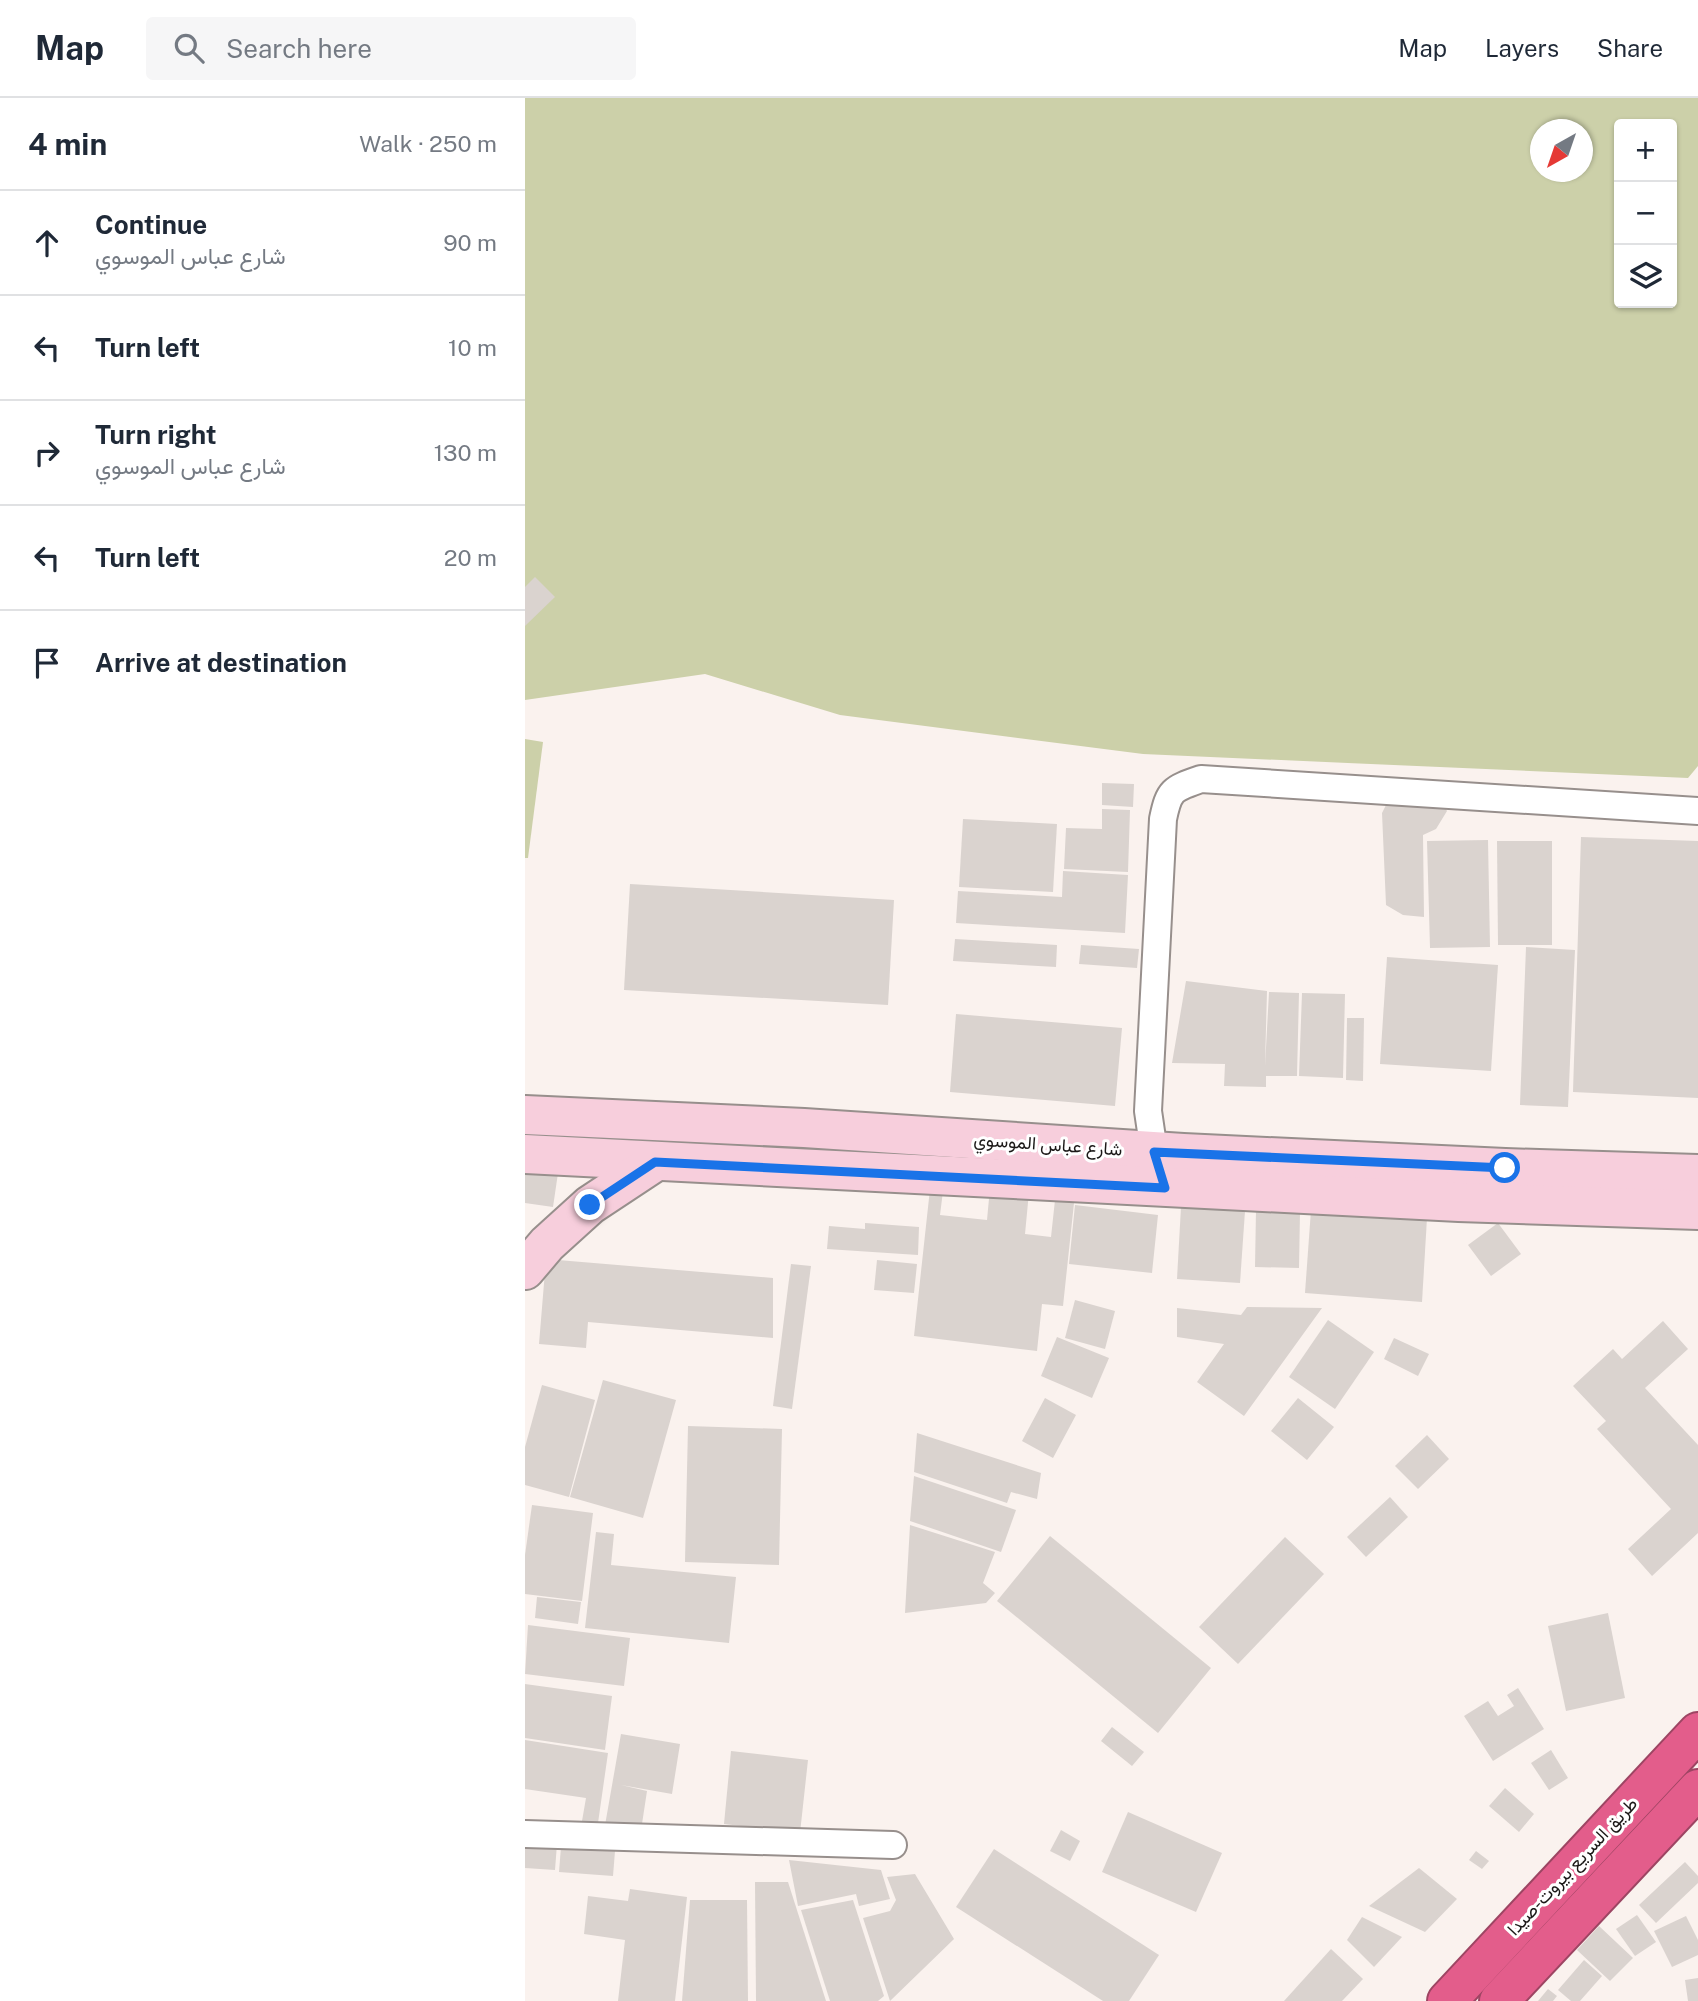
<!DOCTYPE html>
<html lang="en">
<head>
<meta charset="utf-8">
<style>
	body { margin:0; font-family:"Public Sans",Vazirmatn,sans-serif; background:#f6f6f7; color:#1f2937 }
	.controls { position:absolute; right:21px; top:21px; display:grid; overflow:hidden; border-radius:7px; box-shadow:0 2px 5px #0004 }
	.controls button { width:63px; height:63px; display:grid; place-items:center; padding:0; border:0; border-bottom:2px solid #e0e1e3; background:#fff; color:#1f2937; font:35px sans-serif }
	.compass { position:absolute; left:1005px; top:21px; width:63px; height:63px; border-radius:50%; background:#fff; box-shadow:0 2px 5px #0004; rotate:220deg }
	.stop { position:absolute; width:21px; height:21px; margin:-16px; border:5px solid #1a73e8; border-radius:50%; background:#fff }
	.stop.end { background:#1a73e8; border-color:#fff; box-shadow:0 2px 7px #0008 }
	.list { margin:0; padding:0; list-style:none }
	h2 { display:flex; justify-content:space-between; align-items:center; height:91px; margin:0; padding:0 28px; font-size:30px }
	h2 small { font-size:23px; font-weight:400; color:#747a83 }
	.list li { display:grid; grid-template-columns:46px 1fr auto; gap:21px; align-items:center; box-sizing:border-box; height:105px; padding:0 28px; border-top:2px solid #e0e1e3 }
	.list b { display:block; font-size:26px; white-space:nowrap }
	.list p { margin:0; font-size:23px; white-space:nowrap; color:#747a83 }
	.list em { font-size:23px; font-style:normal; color:#747a83 }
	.icon { flex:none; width:38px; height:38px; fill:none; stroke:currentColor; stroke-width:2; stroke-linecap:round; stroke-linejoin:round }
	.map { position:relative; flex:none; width:1173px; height:1903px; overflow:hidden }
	header { display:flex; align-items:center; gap:42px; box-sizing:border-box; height:98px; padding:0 35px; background:#fff; border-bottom:2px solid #e0e1e3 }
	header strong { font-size:33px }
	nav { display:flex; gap:38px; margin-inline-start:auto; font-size:24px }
	.search { width:490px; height:63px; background:#f6f6f7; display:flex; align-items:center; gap:18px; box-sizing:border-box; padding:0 24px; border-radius:7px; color:#747a83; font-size:26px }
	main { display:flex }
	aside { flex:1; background:#fff }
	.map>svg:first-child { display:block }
	.green { fill:#ccd0a9; fill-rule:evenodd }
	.building { fill:#dad3cf }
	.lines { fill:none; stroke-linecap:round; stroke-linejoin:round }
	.street-casing { stroke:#978f8c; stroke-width:30 }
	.secondary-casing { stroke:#978f8c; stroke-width:42 }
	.highway-casing { stroke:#9d4563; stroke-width:42 }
	.street { stroke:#fff; stroke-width:26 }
	.secondary { stroke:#f7cedc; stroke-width:38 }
	.highway { stroke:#e35d8b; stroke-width:38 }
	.route { stroke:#1a73e8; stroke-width:9 }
	.labels { text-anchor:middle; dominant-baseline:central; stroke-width:6; stroke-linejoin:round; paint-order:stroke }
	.street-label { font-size:18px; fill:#1c1918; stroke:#fff }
</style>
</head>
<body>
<header>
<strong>Map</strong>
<div class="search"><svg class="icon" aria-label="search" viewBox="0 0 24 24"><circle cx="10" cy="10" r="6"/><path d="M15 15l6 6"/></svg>Search here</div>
<nav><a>Map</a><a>Layers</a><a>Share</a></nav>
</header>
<main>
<aside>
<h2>4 min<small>Walk · 250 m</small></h2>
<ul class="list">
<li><svg class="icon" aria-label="ahead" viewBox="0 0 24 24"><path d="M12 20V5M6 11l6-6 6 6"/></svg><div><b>Continue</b><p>شارع عباس الموسوي</p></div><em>90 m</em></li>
<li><svg class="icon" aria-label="left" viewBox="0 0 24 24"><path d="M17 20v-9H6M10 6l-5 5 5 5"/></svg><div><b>Turn left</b></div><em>10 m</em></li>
<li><svg class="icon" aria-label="right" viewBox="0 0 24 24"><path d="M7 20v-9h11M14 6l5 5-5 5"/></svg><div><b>Turn right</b><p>شارع عباس الموسوي</p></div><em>130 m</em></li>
<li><svg class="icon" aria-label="left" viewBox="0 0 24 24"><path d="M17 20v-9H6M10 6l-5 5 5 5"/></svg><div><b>Turn left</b></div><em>20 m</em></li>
<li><svg class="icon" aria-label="arrive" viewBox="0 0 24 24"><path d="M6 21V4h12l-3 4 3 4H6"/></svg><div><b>Arrive at destination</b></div></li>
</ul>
</aside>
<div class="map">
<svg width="1173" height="1903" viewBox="0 0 1173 1903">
	<rect width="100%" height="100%" fill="#faf2ee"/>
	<g class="green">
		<path d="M0,0H1173V668L1163,680L618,656L315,617L180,576L0,602ZM1094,26H1147V205H1094ZM1016,32H1058V74H1016Z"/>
		<path d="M0,641L18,644L3,760H0Z"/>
	</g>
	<g class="building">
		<path d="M10,479L30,499L0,528V489Z"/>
		<path d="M577,685L609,686L608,709L577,707Z"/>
		<path d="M917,704L922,713L911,731L898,737L899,819L878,817L861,807L857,715L862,705Z"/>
		<path d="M577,711L605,712L603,774L539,771L541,730L577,731Z"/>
		<path d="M438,721L532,726L528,794L434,789Z"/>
		<path d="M1056,739L1173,743V1000L1048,994Z"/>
		<path d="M963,742L965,849L905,850L902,743Z"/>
		<path d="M972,743H1027V847H973Z"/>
		<path d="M538,773L603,777L600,835L431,825L433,793L537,799Z"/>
		<path d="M105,786L369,802L363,907L99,892Z"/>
		<path d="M430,841L532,847L531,869L428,863Z"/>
		<path d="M556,847L614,851L612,870L554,866Z"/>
		<path d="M1001,849L1050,852L1043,1009L995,1007Z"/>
		<path d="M862,859L973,867L966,973L855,966Z"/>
		<path d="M661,883L742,893L740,968L744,894L774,895L772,978H741V989L699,988L700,966L647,965Z"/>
		<path d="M777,895L820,896L818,980L774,978Z"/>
		<path d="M431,916L597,930L590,1008L425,994Z"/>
		<path d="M822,920H839L838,983L821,982Z"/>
		<path d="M0,1070L33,1075L28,1109L0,1105Z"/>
		<path d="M465,1090L504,1094L500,1136L526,1139L530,1102L549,1105L538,1208L517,1206L512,1253L389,1238L405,1091L418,1093L415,1117L462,1122Z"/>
		<path d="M550,1107L633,1117L627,1175L544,1166Z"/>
		<path d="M656,1109L720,1113L715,1185L652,1181Z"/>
		<path d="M731,1112L775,1114L774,1170L730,1169Z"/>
		<path d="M786,1112L902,1120L897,1204L780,1195Z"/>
		<path d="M340,1125L394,1129L393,1157L302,1151L304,1128L340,1131Z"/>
		<path d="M973,1125L996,1156L966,1178L943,1147Z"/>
		<path d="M21,1161L248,1180V1240L63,1224L61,1250L14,1246Z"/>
		<path d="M352,1162L392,1166L389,1195L349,1192Z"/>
		<path d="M266,1166L286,1168L267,1311L248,1308Z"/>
		<path d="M550,1202L590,1213L580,1251L540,1240Z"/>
		<path d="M722,1209L797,1210L719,1318L672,1284L699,1246L652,1239V1210L716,1217Z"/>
		<path d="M803,1222L849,1254L810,1311L764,1279Z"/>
		<path d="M1138,1223L1163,1251L1120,1290L1173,1347V1435L1127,1478L1103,1451L1146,1411L1072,1331L1081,1323L1048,1288L1088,1251L1097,1261Z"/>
		<path d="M532,1239L584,1260L567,1300L516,1278Z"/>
		<path d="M869,1240L904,1256L893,1278L859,1261Z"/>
		<path d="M78,1282L151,1302L118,1420L45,1399Z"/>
		<path d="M17,1287L70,1302L44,1399L0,1387V1349Z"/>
		<path d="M520,1300L551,1317L528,1360L497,1343Z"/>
		<path d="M773,1300L809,1329L782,1362L746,1333Z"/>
		<path d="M163,1328L257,1331L254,1467L160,1464Z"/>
		<path d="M392,1335L516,1375L512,1401L486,1394L482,1405L389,1374Z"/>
		<path d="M902,1337L924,1361L893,1391L870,1368Z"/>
		<path d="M389,1378L491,1412L476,1454L385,1423Z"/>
		<path d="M865,1399L883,1419L841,1459L822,1439Z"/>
		<path d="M7,1407L68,1415L57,1503L0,1496V1457Z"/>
		<path d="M385,1427L470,1454L458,1485L470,1495L461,1505L380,1515Z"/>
		<path d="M71,1434L89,1436L86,1467L211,1479L204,1545L60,1530Z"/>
		<path d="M525,1438L686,1570L633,1635L472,1503Z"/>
		<path d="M760,1439L799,1476L713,1566L674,1529Z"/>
		<path d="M12,1499L56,1504L53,1526L10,1520Z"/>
		<path d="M1083,1515L1100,1600L1041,1613L1023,1528Z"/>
		<path d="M3,1527L105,1540L99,1588L0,1576Z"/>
		<path d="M0,1586L87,1598L80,1652L0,1640Z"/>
		<path d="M993,1590L1019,1631L968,1663L939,1618L963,1603L973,1618L989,1608L982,1597Z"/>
		<path d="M587,1629L619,1654L607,1668L576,1643Z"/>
		<path d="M96,1636L155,1646L147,1696L96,1687L122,1693L115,1739L79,1733Z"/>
		<path d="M0,1642L83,1655L73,1725L57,1723L61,1700L0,1691Z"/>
		<path d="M1026,1652L1043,1680L1024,1692L1006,1665Z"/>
		<path d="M206,1653L283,1662L275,1735L199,1726Z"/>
		<path d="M980,1690L1009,1716L994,1734L964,1708Z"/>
		<path d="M603,1714L697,1755L671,1814L577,1774Z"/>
		<path d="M536,1732L555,1743L545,1763L525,1753Z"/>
		<path d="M0,1744L32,1746L30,1772L0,1770Z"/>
		<path d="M36,1749L90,1753L88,1778L34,1774Z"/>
		<path d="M469,1751L634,1857L604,1903H578L431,1809Z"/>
		<path d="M951,1753L964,1763L957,1771L944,1762Z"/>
		<path d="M264,1762L356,1772L365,1801L334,1808L331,1796L273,1808Z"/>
		<path d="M1160,1764L1173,1778V1785L1131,1825L1114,1807Z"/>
		<path d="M894,1770L932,1801L900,1834L844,1808Z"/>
		<path d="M390,1776L429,1841L365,1903L338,1820L365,1813L371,1802L362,1779Z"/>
		<path d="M230,1784H263L301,1903H231Z"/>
		<path d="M105,1791L162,1799L150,1903H93L100,1842L59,1836L63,1798L103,1803Z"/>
		<path d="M165,1802H222L223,1903H157Z"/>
		<path d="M328,1802L359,1898L353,1903H305L276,1812Z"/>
		<path d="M1112,1817L1131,1844L1110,1858L1091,1831Z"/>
		<path d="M1161,1818L1173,1842V1857L1147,1869L1129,1833Z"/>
		<path d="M837,1819L877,1839L849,1869L822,1842Z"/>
		<path d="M1074,1828L1108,1860L1085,1883L1052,1852Z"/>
		<path d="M806,1851L838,1881L817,1903H759Z"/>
		<path d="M1059,1862L1077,1878L1055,1903H1046L1033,1892Z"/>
		<path d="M1173,1880V1903H1163L1160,1882Z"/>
		<path d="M1023,1891L1032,1898L1028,1903H1013Z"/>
	</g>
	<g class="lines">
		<defs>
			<g id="street">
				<path d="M633,1068L629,1054L623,1013L638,721C644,692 647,691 676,681L1173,713"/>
				<path d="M0,1736L368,1747"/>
			</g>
			<g id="secondary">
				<path d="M0,1017L279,1030L658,1055L980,1070L1173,1076"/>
				<path d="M0,1056L934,1104L1173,1112"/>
				<path d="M0,1172L22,1146L65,1107L130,1064"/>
			</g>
			<g id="highway">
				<path d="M922,1903L1173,1634"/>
				<path d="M974,1903L1173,1691"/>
			</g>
		</defs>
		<use href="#street" class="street-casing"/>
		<use href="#secondary" class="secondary-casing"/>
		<use href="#highway" class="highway-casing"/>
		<use href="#street" class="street"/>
		<use href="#secondary" class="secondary"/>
		<use href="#highway" class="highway"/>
	</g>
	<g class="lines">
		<path class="route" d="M65,1107L130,1064L640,1090L629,1054L980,1070"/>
	</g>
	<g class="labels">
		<g class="street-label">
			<text transform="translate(523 1046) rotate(4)">شارع عباس الموسوي</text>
			<text transform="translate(1047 1768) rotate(-47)">طريق السريع بيروت-صيدا</text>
		</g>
	</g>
</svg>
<div class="controls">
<button>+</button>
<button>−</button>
<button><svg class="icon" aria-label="layers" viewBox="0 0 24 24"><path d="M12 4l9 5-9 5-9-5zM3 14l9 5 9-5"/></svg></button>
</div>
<svg class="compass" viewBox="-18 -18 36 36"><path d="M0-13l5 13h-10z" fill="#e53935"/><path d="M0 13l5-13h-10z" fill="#747a83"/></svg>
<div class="stop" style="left:980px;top:1070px"></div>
<div class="stop end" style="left:65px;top:1107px"></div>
</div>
</main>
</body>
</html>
